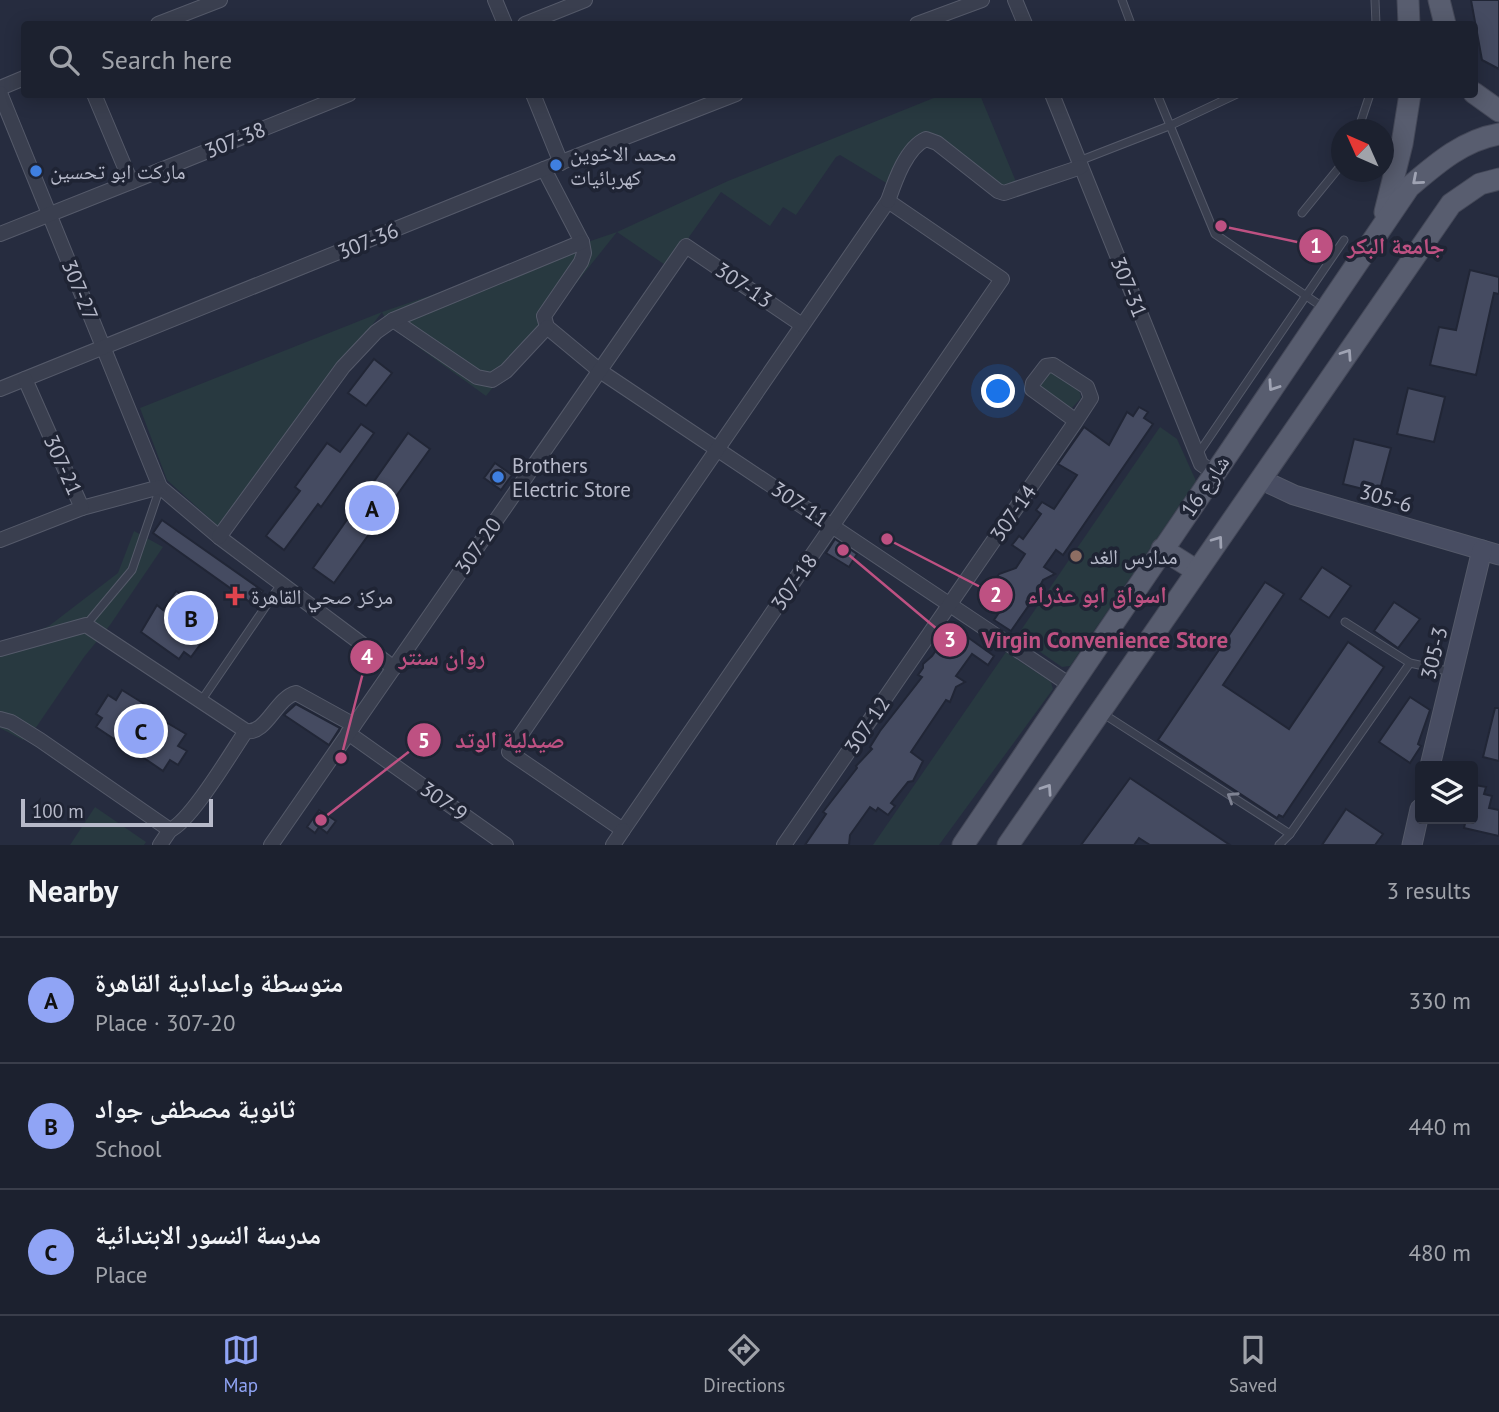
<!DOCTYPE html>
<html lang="en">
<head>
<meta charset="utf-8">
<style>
	body { margin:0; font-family:"PT Sans","Noto Naskh Arabic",sans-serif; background:#252937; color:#f1f3f6 }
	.controls { position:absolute; right:21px; bottom:21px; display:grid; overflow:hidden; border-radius:7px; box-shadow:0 4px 18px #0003 }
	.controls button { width:63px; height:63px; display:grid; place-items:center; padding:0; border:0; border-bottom:2px solid #3a3e4b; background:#1c212f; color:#f1f3f6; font:35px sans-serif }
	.compass { position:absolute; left:1331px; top:119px; width:63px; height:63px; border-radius:50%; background:#1c212f; box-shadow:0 4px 18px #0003; rotate:315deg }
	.scale { position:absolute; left:21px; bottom:18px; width:192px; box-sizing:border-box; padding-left:7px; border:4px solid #b7baca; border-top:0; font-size:19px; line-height:24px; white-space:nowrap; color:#b7baca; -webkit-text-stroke:5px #1f2434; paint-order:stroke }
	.you { position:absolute; left:999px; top:392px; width:24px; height:24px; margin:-18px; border:5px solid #fff; border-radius:50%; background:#1a73e8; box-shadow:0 0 0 10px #1a73e833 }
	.badge { display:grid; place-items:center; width:46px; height:46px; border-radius:50%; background:#90a4f5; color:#111; font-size:23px; font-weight:700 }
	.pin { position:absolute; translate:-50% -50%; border:4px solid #fff; box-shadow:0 2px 7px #0006 }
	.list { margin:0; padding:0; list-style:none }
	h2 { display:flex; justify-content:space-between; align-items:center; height:91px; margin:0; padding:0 28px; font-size:30px }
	h2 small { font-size:23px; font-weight:400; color:#a0a3aa }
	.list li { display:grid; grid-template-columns:46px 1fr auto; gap:21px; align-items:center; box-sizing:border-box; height:126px; padding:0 28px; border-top:2px solid #3a3e4b }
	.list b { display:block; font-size:26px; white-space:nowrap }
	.list p { margin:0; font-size:23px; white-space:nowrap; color:#a0a3aa }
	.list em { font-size:23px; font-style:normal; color:#a0a3aa }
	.icon { flex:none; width:38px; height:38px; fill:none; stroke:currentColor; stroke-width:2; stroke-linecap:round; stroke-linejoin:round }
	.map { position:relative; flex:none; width:1499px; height:845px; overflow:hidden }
	.search { position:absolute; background:#1c212f; box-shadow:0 4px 18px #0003; left:21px; right:21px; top:21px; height:77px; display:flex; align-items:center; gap:18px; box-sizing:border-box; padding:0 24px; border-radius:7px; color:#a0a3aa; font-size:26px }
	.sheet { height:469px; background:#1c212f }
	nav { display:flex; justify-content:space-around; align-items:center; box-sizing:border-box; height:98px; border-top:2px solid #3a3e4b; background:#1c212f; font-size:19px; color:#a0a3aa }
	nav a { display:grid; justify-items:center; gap:4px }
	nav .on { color:#90a4f5 }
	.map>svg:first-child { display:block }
	.green { fill:#283940 }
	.building { fill:#454b61; stroke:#212636; stroke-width:2 }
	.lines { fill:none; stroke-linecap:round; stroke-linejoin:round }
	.lane-casing { stroke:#555a6a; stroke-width:9 }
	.street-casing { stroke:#555a6a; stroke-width:16 }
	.secondary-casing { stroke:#555a6a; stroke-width:21 }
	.primary-casing { stroke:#444858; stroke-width:23 }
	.lane { stroke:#3a3f4f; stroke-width:7 }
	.street { stroke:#3a3f4f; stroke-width:14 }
	.secondary { stroke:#484d62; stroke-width:19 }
	.primary { stroke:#585d6f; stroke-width:21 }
	.oneway { stroke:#9fa3b3 }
	.oneway2 { stroke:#7f8393 }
	.shop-dot { fill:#3f7fe0; stroke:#1f2434; stroke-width:2.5 }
	.education-dot { fill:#8d6e63; stroke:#1f2434; stroke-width:2.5 }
	.health-dot { fill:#e0444e; stroke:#1f2434; stroke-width:2.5 }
	.labels { text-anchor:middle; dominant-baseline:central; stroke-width:7; stroke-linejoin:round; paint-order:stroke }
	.street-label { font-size:21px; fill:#b7baca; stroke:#1f2434 }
	.poi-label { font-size:21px; fill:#b7baca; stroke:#1f2434; text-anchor:start }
	.leader { fill:none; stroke:#be5182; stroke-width:2.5 }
	.callout-dot { fill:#be5182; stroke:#1f2434; stroke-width:2.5 }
	.mark-label { font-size:21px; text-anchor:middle; font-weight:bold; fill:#fff }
	.callout-label { font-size:23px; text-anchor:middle; font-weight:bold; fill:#be5182; stroke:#1f2434; stroke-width:7; stroke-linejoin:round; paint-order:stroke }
</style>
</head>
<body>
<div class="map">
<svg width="1499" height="845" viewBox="0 0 1499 845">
	<rect width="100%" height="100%" fill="#262c3f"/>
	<g class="green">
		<path d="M941,95H980L1019,189L1012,192L926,139L893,187L840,155L836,157L796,215L783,207L770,226L721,192L689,237L686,246L671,269L617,232L486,396L389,326L382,312L220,528L167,480L140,408L382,312L617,232L728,181Z"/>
		<path d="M1049,370L1079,389L1081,398L1071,409L1041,392L1038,381Z"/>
		<path d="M1160,427L1177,439L1196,481L1070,666L1062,667L1017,636Z"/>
		<path d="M134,531L163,547L110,625L84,657L37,726L23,740L0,728V646L49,626L118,573Z"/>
		<path d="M1006,652L1051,682L1053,689L939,845H873Z"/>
		<path d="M95,807L146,842L144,845H70Z"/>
	</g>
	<g class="building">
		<path d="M1471,0H1499V69L1482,60Z"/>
		<path d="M1470,270L1499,277V294L1494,293L1476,375L1430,365L1439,327L1456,330Z"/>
		<path d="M374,359L392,373L366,406L348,393Z"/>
		<path d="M1408,388L1445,397L1434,442L1397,434Z"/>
		<path d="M1139,407L1148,412L1144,418L1153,424L1063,555L1056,550L1044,567L1055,574L1043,580L1034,598L1011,631L994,620L1011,595L993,583L999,574L1016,568L1025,554L1012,545L1019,536L1023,539L1041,514L1036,510L1042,502L1054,509L1077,475L1058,464L1084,427L1109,445L1127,412L1133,416Z"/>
		<path d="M361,424L374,433L321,507L318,504L284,550L266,536L300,491L295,487L327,443L340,452Z"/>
		<path d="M408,433L430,449L334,583L313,568Z"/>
		<path d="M1354,439L1391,448L1379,493L1343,484Z"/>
		<path d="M495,463L512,475L501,490L484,478Z"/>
		<path d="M162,520L263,591L254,605L153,533Z"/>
		<path d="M835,539L857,554L849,567L826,553Z"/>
		<path d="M1322,567L1351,586L1329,618L1300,599Z"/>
		<path d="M1265,582L1284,594L1223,685L1289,729L1348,642L1384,667L1283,817L1279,815L1277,818L1158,740Z"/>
		<path d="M176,591L219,619L191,657L184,652L179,659L141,632L157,605L163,610Z"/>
		<path d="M1394,602L1420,619L1398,648L1374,631Z"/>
		<path d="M951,629L957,634L959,631L994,656L988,665L972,654L956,676L965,682L956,687L950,702L946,700L911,752L923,761L913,781L908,782L891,803L895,806L888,815L878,808L876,811L870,807L850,835L849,845H805L826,814L823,812L857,768L856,766L872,749L870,747L880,731L922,677L918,675L923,668V664L932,656Z"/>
		<path d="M122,690L146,705L144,709L186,734L178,746L187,751L178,765L170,760L163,771L141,756L146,748L125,735L120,743L96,727L102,718L96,714L108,695L116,700Z"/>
		<path d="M1410,697L1430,710L1418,744L1421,746L1410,763L1379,742Z"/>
		<path d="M296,704L340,728L329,745L284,715Z"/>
		<path d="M1495,708H1499V761L1483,757Z"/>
		<path d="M1130,778L1230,845H1150L1139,838L1134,845H1081Z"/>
		<path d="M1475,785L1486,787L1484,794L1492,796L1489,808L1499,810V836L1464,828L1466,819H1473Z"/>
		<path d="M1346,809L1383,834L1375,845H1322Z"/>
		<path d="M319,810L336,821L327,833L319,827L315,833L307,827Z"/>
	</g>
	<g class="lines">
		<defs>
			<g id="lane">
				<path d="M1122,0L1131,24"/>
				<path d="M1375,0L1376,24"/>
				<path d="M1157,94L1215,234L1324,308"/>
				<path d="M1358,130L1370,94"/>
				<path d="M1079,161L1169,126L1237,94"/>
				<path d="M1302,213L1342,164"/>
				<path d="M1198,454L1344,240"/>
				<path d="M1345,622L1410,663L1452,672"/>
				<path d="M86,625L132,570L160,488"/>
				<path d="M201,701L281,584"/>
				<path d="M1102,713L1290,834"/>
				<path d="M1279,845L1290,834L1410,663"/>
			</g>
			<g id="street">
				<path d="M495,0L505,24"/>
				<path d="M1015,0L1025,24"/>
				<path d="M158,24L220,0"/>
				<path d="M525,24L585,0"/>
				<path d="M917,24L982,0"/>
				<path d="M0,88L24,78"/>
				<path d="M0,93L160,487L219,537L394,668"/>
				<path d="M94,94L131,182L349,94"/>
				<path d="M533,94L561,163"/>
				<path d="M1052,94L1201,464L1214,473"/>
				<path d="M544,169L582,242L584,253L581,262L544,316L547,327L600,371L1070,685"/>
				<path d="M888,201L1002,279L623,830L509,752Z"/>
				<path d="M888,201C895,181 906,148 926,139L937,143L998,191L1004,193L1081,167"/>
				<path d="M0,234L131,182"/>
				<path d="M393,320L477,377L492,380L506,371L547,327"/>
				<path d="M0,389L544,169L736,94"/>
				<path d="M82,508L160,487"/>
				<path d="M219,537L343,367L376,332L393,320L582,242"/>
				<path d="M0,540L82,508L25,379"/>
				<path d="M0,649L86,625L246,731C266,735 276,698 296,693L354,725"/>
				<path d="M0,719L11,722L40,740L170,830C191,821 231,753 246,731"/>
				<path d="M348,733L506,845"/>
				<path d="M160,845L170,830"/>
				<path d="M271,845L686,246L802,325"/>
				<path d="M613,845L623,830"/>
				<path d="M784,845L1076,421L1091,398L1087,387L1053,365L1046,366L1033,383L1032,389L1076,421"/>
			</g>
			<g id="secondary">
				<path d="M1262,480L1294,495L1499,555"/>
				<path d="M1430,766L1482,550"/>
				<path d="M1412,845L1420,809"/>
			</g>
			<g id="primary">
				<path d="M1408,0L1409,24"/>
				<path d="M1439,0L1445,24"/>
				<path d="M1474,93L1499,111"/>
				<path d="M1385,212L1402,144L1410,94"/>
				<path d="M1162,549L1197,571"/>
				<path d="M963,845L1409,187C1436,164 1463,140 1499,134"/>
				<path d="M1008,845L1451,204L1480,184L1499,179"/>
			</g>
		</defs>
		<use href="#lane" class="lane-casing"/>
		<use href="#street" class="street-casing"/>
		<use href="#secondary" class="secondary-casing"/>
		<use href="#primary" class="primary-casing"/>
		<use href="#lane" class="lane"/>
		<use href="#street" class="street"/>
		<use href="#secondary" class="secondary"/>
		<use href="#primary" class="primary"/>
	</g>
	<defs><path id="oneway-chevron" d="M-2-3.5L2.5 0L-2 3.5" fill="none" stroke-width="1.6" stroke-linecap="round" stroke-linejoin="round" transform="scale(1.75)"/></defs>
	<g class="oneway">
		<use href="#oneway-chevron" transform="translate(1417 180) rotate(139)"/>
		<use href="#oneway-chevron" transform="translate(1347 354) rotate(-56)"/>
		<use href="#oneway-chevron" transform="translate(1273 386) rotate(124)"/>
		<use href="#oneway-chevron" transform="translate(1218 541) rotate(-54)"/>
		<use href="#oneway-chevron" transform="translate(1047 789) rotate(-56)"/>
	</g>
	<use class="oneway2" href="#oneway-chevron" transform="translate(1232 797) rotate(-147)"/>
	<g class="shop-dot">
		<circle cx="556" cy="165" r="7"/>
		<circle cx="36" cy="171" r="7"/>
		<circle cx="498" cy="477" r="7"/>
	</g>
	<circle class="education-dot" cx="1076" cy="556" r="7"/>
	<path class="health-dot" d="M231.5 585.5h7v7h7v7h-7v7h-7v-7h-7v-7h7z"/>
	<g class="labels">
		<g class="street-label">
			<text transform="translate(235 140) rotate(-22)">307-38</text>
			<text transform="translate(368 241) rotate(-22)">307-36</text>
			<text transform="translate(744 285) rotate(34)">307-13</text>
			<text transform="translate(1129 287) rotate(68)">307-31</text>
			<text transform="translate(80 290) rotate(68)">307-27</text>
			<text transform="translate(63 465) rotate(66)">307-21</text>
			<text transform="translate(1205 486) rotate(-56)">شارع 16</text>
			<text transform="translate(1386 498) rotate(16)">305-6</text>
			<text transform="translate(800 504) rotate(34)">307-11</text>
			<text transform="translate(1013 513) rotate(-55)">307-14</text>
			<text transform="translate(478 546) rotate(-55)">307-20</text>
			<text transform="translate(794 582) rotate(-55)">307-18</text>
			<text transform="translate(1434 653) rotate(-76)">305-3</text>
			<text transform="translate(867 725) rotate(-56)">307-12</text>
			<text transform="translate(444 801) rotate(35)">307-9</text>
		</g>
		<g class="poi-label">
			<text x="570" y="153">محمد الاخوين<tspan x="570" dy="24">كهربائيات</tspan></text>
			<text x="50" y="171">ماركت ابو تحسين</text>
			<text x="512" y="465">Brothers<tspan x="512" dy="24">Electric Store</tspan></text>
			<text x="1090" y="556">مدارس الغد</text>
			<text x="251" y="596">مركز صحي القاهرة</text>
		</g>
	</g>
	<path class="leader" d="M1221 226L1316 246M887 539L996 595M843 550L950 640M341 758L367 657M321 820L424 740"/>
	<g class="callout-dot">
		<circle cx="1221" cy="226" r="7"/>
		<circle cx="887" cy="539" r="7"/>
		<circle cx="843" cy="550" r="7"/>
		<circle cx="341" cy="758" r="7"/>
		<circle cx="321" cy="820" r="7"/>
		<circle cx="1316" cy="246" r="18"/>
		<circle cx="996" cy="595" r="18"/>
		<circle cx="950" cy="640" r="18"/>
		<circle cx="367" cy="657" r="18"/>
		<circle cx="424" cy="740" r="18"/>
	</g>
	<g class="mark-label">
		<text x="1316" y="253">1</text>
		<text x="996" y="602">2</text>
		<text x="950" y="647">3</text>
		<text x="367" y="664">4</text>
		<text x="424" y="748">5</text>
	</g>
	<g class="callout-label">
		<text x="1396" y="254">جامعة البكر</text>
		<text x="1097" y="603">اسواق ابو عذراء</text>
		<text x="1105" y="648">Virgin Convenience Store</text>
		<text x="442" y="665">روان سنتر</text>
		<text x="510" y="748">صيدلية الوتد</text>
	</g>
</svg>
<div class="controls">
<button><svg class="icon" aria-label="layers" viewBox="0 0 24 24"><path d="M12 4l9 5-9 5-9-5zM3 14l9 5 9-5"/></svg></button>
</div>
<svg class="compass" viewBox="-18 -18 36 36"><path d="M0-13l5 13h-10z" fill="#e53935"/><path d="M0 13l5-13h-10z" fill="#a0a3aa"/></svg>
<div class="scale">100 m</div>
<div class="you"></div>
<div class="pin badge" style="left:372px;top:508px">A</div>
<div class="pin badge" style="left:191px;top:618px">B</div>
<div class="pin badge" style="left:141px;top:731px">C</div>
<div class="search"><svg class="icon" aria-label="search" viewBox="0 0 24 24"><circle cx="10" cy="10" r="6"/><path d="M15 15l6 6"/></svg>Search here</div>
</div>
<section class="sheet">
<h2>Nearby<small>3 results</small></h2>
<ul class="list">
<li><span class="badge">A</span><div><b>متوسطة واعدادية القاهرة</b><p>Place · 307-20</p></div><em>330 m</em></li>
<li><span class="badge">B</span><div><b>ثانوية مصطفى جواد</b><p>School</p></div><em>440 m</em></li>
<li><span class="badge">C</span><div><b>مدرسة النسور الابتدائية</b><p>Place</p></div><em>480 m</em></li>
</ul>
</section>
<nav>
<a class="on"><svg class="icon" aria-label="map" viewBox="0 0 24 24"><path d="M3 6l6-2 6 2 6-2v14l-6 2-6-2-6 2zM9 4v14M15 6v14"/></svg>Map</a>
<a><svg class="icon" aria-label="directions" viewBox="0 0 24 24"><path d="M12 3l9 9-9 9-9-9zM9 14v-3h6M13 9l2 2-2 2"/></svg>Directions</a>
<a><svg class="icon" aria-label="saved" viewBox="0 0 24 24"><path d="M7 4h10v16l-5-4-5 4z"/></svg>Saved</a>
</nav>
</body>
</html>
